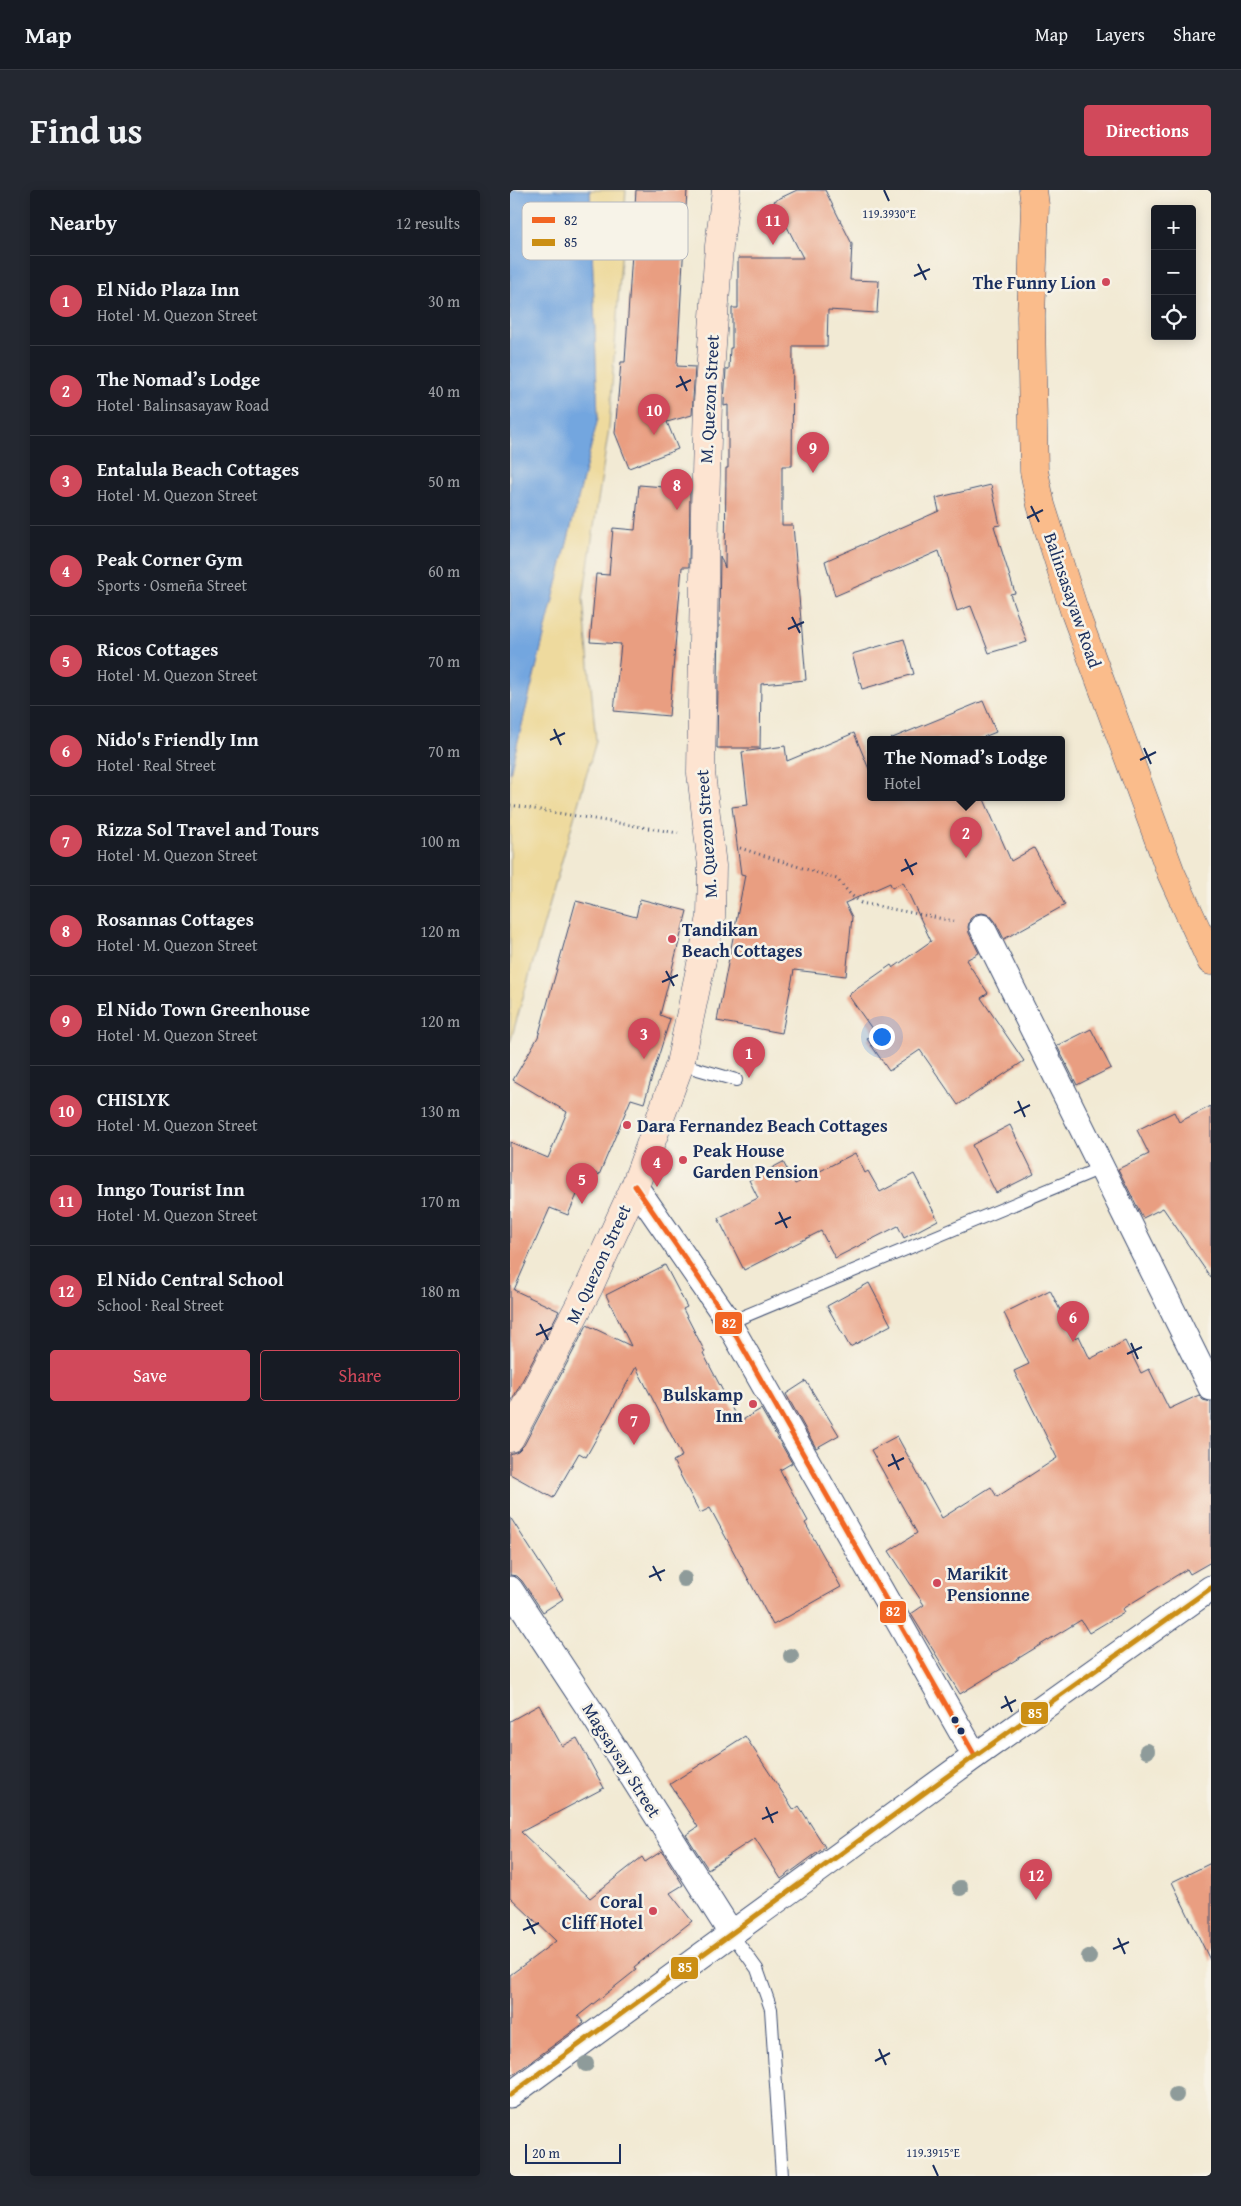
<!DOCTYPE html>
<html lang="en">
<head>
<meta charset="utf-8">
<style>
	body { margin:0; font-family:"Gentium Book Plus",serif; background:#242831; color:#f1f3f6 }
	.controls { position:absolute; right:15px; top:15px; display:grid; overflow:hidden; border-radius:5px; box-shadow:0 2px 12px #0003 }
	.controls button { width:45px; height:45px; display:grid; place-items:center; padding:0; border:0; border-bottom:1px solid #363941; background:#171b24; color:#f1f3f6; font:25px sans-serif }
	.scale { position:absolute; left:15px; bottom:12px; width:96px; box-sizing:border-box; padding-left:5px; border:2px solid #1b2f5e; border-top:0; font-size:14px; line-height:18px; white-space:nowrap; color:#1b2f5e; -webkit-text-stroke:4px #f7f3e8; paint-order:stroke }
	.you { position:absolute; left:371px; top:846px; width:18px; height:18px; margin:-12px; border:4px solid #fff; border-radius:50%; background:#1a73e8; box-shadow:0 0 0 8px #1a73e833 }
	.badge { display:grid; place-items:center; width:32px; height:32px; border-radius:50%; background:#d1495b; color:#fff; font-size:16px; font-weight:700 }
	.pin { position:absolute; translate:-50% -41px; filter:drop-shadow(0 1px 2px #0008) }
	.pin::after { content:''; position:absolute; top:26px; width:18px; height:15px; background:inherit; clip-path:polygon(0 0,100% 0,50% 100%) }
	.popup { position:absolute; left:357px; top:546px; width:198px; height:65px; box-sizing:border-box; display:grid; place-content:center; border-radius:5px; background:#171b24; filter:drop-shadow(0 1px 4px #0005); font-size:16px; white-space:nowrap; color:#9ea1a6 }
	.popup b { font-size:19px; color:#f1f3f6 }
	.popup::after { content:''; position:absolute; left:50%; top:100%; margin-left:-10px; border:10px solid transparent; border-top-color:#171b24 }
	.list { margin:0; padding:0; list-style:none }
	h2 { display:flex; justify-content:space-between; align-items:center; height:65px; margin:0; padding:0 20px; font-size:21px }
	h2 small { font-size:16px; font-weight:400; color:#9ea1a6 }
	.list li { display:grid; grid-template-columns:32px 1fr auto; gap:15px; align-items:center; box-sizing:border-box; height:90px; padding:0 20px; border-top:1px solid #363941 }
	.list b { display:block; font-size:19px; white-space:nowrap }
	.list p { margin:0; font-size:16px; white-space:nowrap; color:#9ea1a6 }
	.list em { font-size:16px; font-style:normal; color:#9ea1a6 }
	.actions { display:flex; gap:10px; padding:15px 20px }
	.actions a { flex:1; padding:11px 0; border:1px solid #d1495b; border-radius:5px; text-align:center; font-size:18px; color:#d1495b }
	.actions .main { background:#d1495b; color:#fff }
	.icon { flex:none; width:28px; height:28px; fill:none; stroke:currentColor; stroke-width:2; stroke-linecap:round; stroke-linejoin:round }
	.map { position:relative; flex:none; width:701px; height:1986px; overflow:hidden; border-radius:5px }
	header { display:flex; align-items:center; gap:30px; box-sizing:border-box; height:70px; padding:0 25px; background:#171b24; border-bottom:1px solid #363941 }
	header strong { font-size:24px }
	nav { display:flex; gap:28px; margin-inline-start:auto; font-size:18px }
	.intro { display:flex; align-items:center; justify-content:space-between; box-sizing:border-box; height:120px; padding:0 30px }
	h1 { margin:0; font-size:35px }
	.button { padding:12px 22px; border-radius:5px; background:#d1495b; color:#fff; font-size:18px; font-weight:700 }
	main { display:flex; gap:30px; padding:0 30px }
	aside { flex:1; background:#171b24; border-radius:5px; box-shadow:0 2px 12px #0003 }
	.map>svg:first-child { display:block }
	.sand { fill:#eeda9e; stroke:#84847e }
	.water { fill:#73a6df; stroke:#476a9e }
	.building { fill:#e99e81 }
	.lines { fill:none; stroke-linecap:round; stroke-linejoin:round }
	.lane-casing { stroke:#3b4b70; stroke-width:14 }
	.street-casing { stroke:#3b4b70; stroke-width:27 }
	.secondary-casing { stroke:#3b4b70; stroke-width:29 }
	.primary-casing { stroke:#3b4b70; stroke-width:29 }
	.path { stroke:#3b4b70; stroke-width:3; stroke-dasharray:1 4; stroke-linecap:butt }
	.lane { stroke:#fff; stroke-width:12 }
	.street { stroke:#fff; stroke-width:25 }
	.secondary { stroke:#fde4d1; stroke-width:28 }
	.primary { stroke:#fabc8b; stroke-width:28 }
	.bus-1-casing { stroke:#f7f3e8; stroke-width:9 }
	.bus-2-casing { stroke:#f7f3e8; stroke-width:9 }
	.bus-1 { stroke:#f26522; stroke-width:5 }
	.bus-2 { stroke:#cb8e13; stroke-width:5 }
	.tree { fill:#8e9b9a }
	.ticks { fill:none; stroke:#1b2f5e; stroke-width:2 }
	.poi-dot { fill:#d1495b; stroke:#f7f3e8; stroke-width:2 }
	.bus-dot { fill:#1b2f5e; stroke:#f7f3e8; stroke-width:2 }
	.labels { text-anchor:middle; dominant-baseline:central; stroke-width:5; stroke-linejoin:round; paint-order:stroke }
	.poi-label { font-size:18px; font-weight:bold; fill:#1b2f5e; stroke:#f7f3e8; text-anchor:start }
	.street-label { font-size:18px; fill:#1b2f5e; stroke:#f7f3e8 }
	.key { fill:#f7f3e8; stroke:#b5b8bf; stroke-width:1 }
	.key-label { font-size:14px; fill:#1b2f5e }
	.ticks-label { font-size:12px; text-anchor:middle; fill:#1b2f5e; stroke:#f7f3e8; stroke-width:5; stroke-linejoin:round; paint-order:stroke }
	.line-badge { stroke:#f7f3e8; stroke-width:2 }
	.badge-label { font-size:14px; text-anchor:middle; font-weight:bold; fill:#fff }
</style>
</head>
<body>
<header>
<strong>Map</strong>
<nav><a>Map</a><a>Layers</a><a>Share</a></nav>
</header>
<div class="intro"><h1>Find us</h1><a class="button">Directions</a></div>
<main>
<aside>
<h2>Nearby<small>12 results</small></h2>
<ul class="list">
<li><span class="badge">1</span><div><b>El Nido Plaza Inn</b><p>Hotel · M. Quezon Street</p></div><em>30 m</em></li>
<li><span class="badge">2</span><div><b>The Nomad’s Lodge</b><p>Hotel · Balinsasayaw Road</p></div><em>40 m</em></li>
<li><span class="badge">3</span><div><b>Entalula Beach Cottages</b><p>Hotel · M. Quezon Street</p></div><em>50 m</em></li>
<li><span class="badge">4</span><div><b>Peak Corner Gym</b><p>Sports · Osmeña Street</p></div><em>60 m</em></li>
<li><span class="badge">5</span><div><b>Ricos Cottages</b><p>Hotel · M. Quezon Street</p></div><em>70 m</em></li>
<li><span class="badge">6</span><div><b>Nido's Friendly Inn</b><p>Hotel · Real Street</p></div><em>70 m</em></li>
<li><span class="badge">7</span><div><b>Rizza Sol Travel and Tours</b><p>Hotel · M. Quezon Street</p></div><em>100 m</em></li>
<li><span class="badge">8</span><div><b>Rosannas Cottages</b><p>Hotel · M. Quezon Street</p></div><em>120 m</em></li>
<li><span class="badge">9</span><div><b>El Nido Town Greenhouse</b><p>Hotel · M. Quezon Street</p></div><em>120 m</em></li>
<li><span class="badge">10</span><div><b>CHISLYK</b><p>Hotel · M. Quezon Street</p></div><em>130 m</em></li>
<li><span class="badge">11</span><div><b>Inngo Tourist Inn</b><p>Hotel · M. Quezon Street</p></div><em>170 m</em></li>
<li><span class="badge">12</span><div><b>El Nido Central School</b><p>School · Real Street</p></div><em>180 m</em></li>
</ul>
<div class="actions"><a class="main">Save</a><a>Share</a></div>
</aside>
<div class="map">
<svg width="701" height="1986" viewBox="0 0 701 1986">
	<rect width="100%" height="100%" fill="#f7f3e8"/>
	<filter id="ink" filterUnits="userSpaceOnUse"><feTurbulence type="fractalNoise" baseFrequency=".02" numOctaves="2"/><feDisplacementMap in="SourceGraphic" scale="10" xChannelSelector="R" yChannelSelector="G"/><feConvolveMatrix kernelMatrix="1 2 1 2 8 2 1 2 1" color-interpolation-filters="sRGB"/></filter>
	<filter id="wash" filterUnits="userSpaceOnUse"><feTurbulence type="fractalNoise" baseFrequency=".0096" numOctaves="4" result="noise"/><feDisplacementMap in="SourceGraphic" scale="20" xChannelSelector="R" yChannelSelector="G"/><feGaussianBlur stdDeviation="1.12" result="paint"/><feColorMatrix in="noise" values="0 0 0 0 0 0 0 0 0 0 0 0 0 0 0 0 0 1.4 0 .05"/><feComposite in="paint" operator="in"/></filter>
	<g filter="url(#wash)">
		<rect width="100%" height="100%" fill="#f2ead4"/>
		<path class="sand" d="M80,0H116L99,238L73,409L86,551L0,853V583L88,228Z"/>
		<path class="water" d="M0,0H80L88,228L0,583Z"/>
		<g id="blocks">
			<g class="building">
				<path d="M126,0H177L167,176L185,177L182,225L157,232L168,259L119,278L105,243L111,172H115Z"/>
				<path d="M287,0H315L342,54L340,90L369,91L367,123L318,120L317,156H283L282,276H272V335H283L296,490L251,494L250,558H207L210,366L215,378L216,278H218V215L214,216V213L216,179H219L220,158H222V118H228V68H293L264,11Z"/>
				<path d="M129,295L180,299L179,377H172L159,526L104,521L111,454L80,452L86,384L99,385L103,338L125,340Z"/>
				<path d="M481,295L490,335L484,336L505,403L500,404L517,452L479,463L461,416L447,421L429,361L325,406L315,371L429,321L426,308Z"/>
				<path d="M394,449L404,484L352,499L342,464Z"/>
				<path d="M473,511L486,542L469,549H380Z"/>
				<path d="M344,543L361,584V607H473L501,671L524,658L555,715L494,749L485,731L480,725L472,723L466,724L460,729L458,737L459,743L469,763L456,770L478,803L471,808L514,871L448,915L410,860L379,881L357,849L365,843L338,805L381,775L383,778L421,751L393,692L382,698L380,693L335,713L342,727L336,786L284,780L272,843L207,831L235,685L231,684L222,617L238,615L232,562L275,556L277,571Z"/>
				<path d="M130,709L177,721L150,825L160,829L134,913L121,909L89,985L78,980L58,1025L40,1018L4,1100L49,1121L0,1214V952L38,968L57,922L3,890L28,847L66,711L126,727Z"/>
				<path d="M581,839L601,878L567,895L547,856Z"/>
				<path d="M701,916V1088L653,1018L633,1028L608,979L639,964L627,940L664,922L669,932Z"/>
				<path d="M500,935L524,984L486,1003L462,955Z"/>
				<path d="M345,963L355,983L358,981L370,1002L404,984L428,1030L394,1048L388,1036L325,1068L311,1041L234,1080L208,1028L248,1008L239,990L273,972L285,994Z"/>
				<path d="M155,1075L177,1117L173,1119L195,1162L193,1163L229,1232L251,1219L282,1273L270,1280L298,1331L295,1333L331,1397L263,1435L200,1318L190,1323L163,1271L172,1266L126,1177L76,1267L69,1263L43,1308L0,1284V1264L8,1261L14,1255L77,1135L121,1156L96,1105Z"/>
				<path d="M359,1093L381,1135L340,1157L317,1116Z"/>
				<path d="M540,1100L564,1148L569,1146L580,1169L615,1151L631,1183L639,1179L659,1219L689,1205L693,1210L701,1212V1372L680,1384L677,1379L612,1419L614,1422L579,1443L571,1430L450,1504L401,1424L414,1415L379,1361L407,1343L361,1260L387,1246L432,1328L481,1297L487,1307L547,1268L504,1181L519,1174L494,1123Z"/>
				<path d="M296,1191L329,1245L306,1258L276,1204Z"/>
				<path d="M0,1327L53,1409L33,1422L12,1391L7,1386L0,1385Z"/>
				<path d="M29,1515L52,1556L67,1548L94,1598L11,1642L80,1708L132,1667L135,1672L152,1661L173,1695L160,1703L182,1731L124,1777L126,1780L68,1826L74,1833L0,1887V1785L46,1751L0,1707V1531Z"/>
				<path d="M235,1546L284,1620L289,1616L315,1657L271,1689L245,1648L198,1679L176,1645L188,1637L160,1594Z"/>
				<path d="M701,1673V1772L662,1692Z"/>
			</g>
		</g>
	</g>
	<g filter="url(#ink)">
		<use href="#blocks" fill-opacity="0" stroke="#3b4b70" stroke-width="1"/>
		<g class="lines">
			<defs>
				<g id="lane">
					<path d="M170,874L226,890"/>
					<path d="M218,1133L591,978"/>
					<path d="M221,1743L247,1779L261,1819L272,1986"/>
				</g>
				<g id="street">
					<path d="M472,737L701,1198"/>
					<path d="M125,996L213,1123L465,1566"/>
					<path d="M0,1399L80,1520L221,1743"/>
					<path d="M0,1905L465,1566L701,1398"/>
				</g>
				<path id="secondary" d="M0,1248L79,1097L125,996L170,874L201,727L202,676L191,583L195,322L198,212L209,56L216,0"/>
				<path id="primary" d="M523,0L525,16L521,127L523,236L524,281L531,315L564,420L661,683L701,771"/>
			</defs>
			<use href="#lane" class="lane-casing"/>
			<use href="#street" class="street-casing"/>
			<use href="#secondary" class="secondary-casing"/>
			<use href="#primary" class="primary-casing"/>
			<g class="path">
				<path d="M0,615L168,643"/>
				<path d="M230,658L327,689L341,705L351,713L444,731"/>
			</g>
			<use href="#lane" class="lane"/>
			<use href="#street" class="street"/>
			<use href="#secondary" class="secondary"/>
			<use href="#primary" class="primary"/>
			<defs>
				<path id="bus-1" d="M125,996L213,1123L465,1566"/>
				<path id="bus-2" d="M0,1905L465,1566L701,1398"/>
			</defs>
			<use href="#bus-1" class="bus-1-casing"/>
			<use href="#bus-2" class="bus-2-casing"/>
			<use href="#bus-1" class="bus-1"/>
			<use href="#bus-2" class="bus-2"/>
		</g>
		<g class="tree">
			<circle cx="174" cy="1389" r="8"/>
			<circle cx="281" cy="1466" r="8"/>
			<circle cx="637" cy="1561" r="8"/>
			<circle cx="450" cy="1698" r="8"/>
			<circle cx="579" cy="1767" r="8"/>
			<circle cx="76" cy="1874" r="8"/>
			<circle cx="666" cy="1905" r="8"/>
		</g>
	</g>
	<path class="ticks" d="M374,0L379,11M408,74L416,90M404,86L420,79M170,186L177,201M166,197L181,190M521,316L529,332M517,328L533,320M282,427L290,443M278,439L294,432M44,539L51,555M40,550L55,543M634,558L641,574M630,570L646,562M395,669L403,685M391,681L407,673M156,781L164,796M152,792L168,785M508,911L515,927M504,923L520,915M269,1022L277,1038M265,1034L281,1027M30,1134L38,1150M26,1145L42,1138M621,1153L628,1169M617,1164L632,1157M382,1264L389,1280M378,1276L394,1268M143,1376L151,1391M139,1387L155,1380M495,1506L502,1522M491,1518L506,1510M256,1617L263,1633M252,1629L268,1622M17,1729L25,1744M13,1740L29,1733M608,1748L615,1764M603,1759L619,1752M369,1859L376,1875M365,1871L380,1863M423,1975L428,1986"/>
	<g class="poi-dot">
		<circle cx="596" cy="92" r="5"/>
		<circle cx="162" cy="749" r="5"/>
		<circle cx="117" cy="935" r="5"/>
		<circle cx="173" cy="970" r="5"/>
		<circle cx="243" cy="1214" r="5"/>
		<circle cx="427" cy="1393" r="5"/>
		<circle cx="143" cy="1721" r="5"/>
	</g>
	<g class="bus-dot">
		<circle cx="445" cy="1530" r="4.5"/>
		<circle cx="451" cy="1541" r="4.5"/>
	</g>
	<g class="labels">
		<g class="poi-label">
			<text x="586" y="92" text-anchor="end">The Funny Lion</text>
			<text x="172" y="739">Tandikan<tspan x="172" dy="21">Beach Cottages</tspan></text>
			<text x="127" y="935">Dara Fernandez Beach Cottages</text>
			<text x="183" y="960">Peak House<tspan x="183" dy="21">Garden Pension</tspan></text>
			<text x="233" y="1204" text-anchor="end">Bulskamp<tspan x="233" dy="21">Inn</tspan></text>
			<text x="437" y="1383">Marikit<tspan x="437" dy="21">Pensionne</tspan></text>
			<text x="133" y="1711" text-anchor="end">Coral<tspan x="133" dy="21">Cliff Hotel</tspan></text>
		</g>
		<g class="street-label">
			<text transform="translate(199 209) rotate(-87)">M. Quezon Street</text>
			<text transform="translate(563 410) rotate(71)">Balinsasayaw Road</text>
			<text transform="translate(196 644) rotate(-94)">M. Quezon Street</text>
			<text transform="translate(88 1074) rotate(-65)">M. Quezon Street</text>
			<text transform="translate(112 1570) rotate(58)">Magsaysay Street</text>
		</g>
	</g>
	<rect x="12" y="12" width="166" height="58" rx="8" class="key"/>
	<rect x="22" y="27" width="23" height="6" fill="#f26522"/>
	<rect x="22" y="49" width="23" height="7" fill="#cb8e13"/>
	<g class="key-label">
		<text x="54" y="35">82</text>
		<text x="54" y="57">85</text>
	</g>
	<g class="ticks-label">
		<text x="379" y="28">119.3930°E</text>
		<text x="423" y="1967">119.3915°E</text>
	</g>
	<g class="line-badge">
		<rect x="204" y="1121" width="29" height="24" rx="5" fill="#f26522"/>
		<rect x="369" y="1410" width="28" height="24" rx="5" fill="#f26522"/>
		<rect x="510" y="1511" width="29" height="24" rx="5" fill="#cb8e13"/>
		<rect x="160" y="1766" width="29" height="24" rx="5" fill="#cb8e13"/>
	</g>
	<g class="badge-label">
		<text x="219" y="1138">82</text>
		<text x="383" y="1426">82</text>
		<text x="525" y="1528">85</text>
		<text x="175" y="1782">85</text>
	</g>
</svg>
<div class="controls">
<button>+</button>
<button>−</button>
<button><svg class="icon" aria-label="locate" viewBox="0 0 24 24"><circle cx="12" cy="12" r="6"/><path d="M12 2v4M12 18v4M2 12h4M18 12h4"/></svg></button>
</div>
<div class="scale">20 m</div>
<div class="you"></div>
<div class="pin badge" style="left:239px;top:888px">1</div>
<div class="pin badge" style="left:456px;top:668px">2</div>
<div class="popup"><b>The Nomad’s Lodge</b>Hotel</div>
<div class="pin badge" style="left:134px;top:869px">3</div>
<div class="pin badge" style="left:147px;top:997px">4</div>
<div class="pin badge" style="left:72px;top:1014px">5</div>
<div class="pin badge" style="left:563px;top:1152px">6</div>
<div class="pin badge" style="left:124px;top:1255px">7</div>
<div class="pin badge" style="left:167px;top:320px">8</div>
<div class="pin badge" style="left:303px;top:283px">9</div>
<div class="pin badge" style="left:144px;top:245px">10</div>
<div class="pin badge" style="left:263px;top:55px">11</div>
<div class="pin badge" style="left:526px;top:1710px">12</div>
</div>
</main>
</body>
</html>
